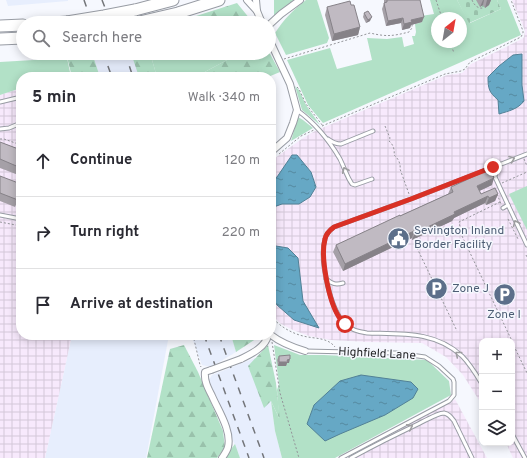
<!DOCTYPE html>
<html lang="en">
<head>
<meta charset="utf-8">
<style>
	body { margin:0; font-family:Overpass,sans-serif; background:#f2f2f3; color:#2b2b33 }
	.controls { position:absolute; right:12px; bottom:12px; display:grid; overflow:hidden; border-radius:8px; box-shadow:0 2px 10px #0003 }
	.controls button { width:36px; height:36px; display:grid; place-items:center; padding:0; border:0; border-bottom:1px solid #e1e1e2; background:#fff; color:#2b2b33; font:20px sans-serif }
	.compass { position:absolute; left:431px; top:12px; width:36px; height:36px; border-radius:50%; background:#fff; box-shadow:0 2px 10px #0003; rotate:31deg }
	.stop { position:absolute; width:12px; height:12px; margin:-9px; border:3px solid #d93025; border-radius:50%; background:#fff }
	.stop.end { background:#d93025; border-color:#fff; box-shadow:0 1px 4px #0008 }
	.list { margin:0; padding:0; list-style:none }
	h2 { display:flex; justify-content:space-between; align-items:center; height:52px; margin:0; padding:0 16px; font-size:17px }
	h2 small { font-size:13px; font-weight:400; color:#7c7c81 }
	.list li { display:grid; grid-template-columns:26px 1fr auto; gap:12px; align-items:center; box-sizing:border-box; height:72px; padding:0 16px; border-top:1px solid #e1e1e2 }
	.list b { display:block; font-size:15px; white-space:nowrap }
	.list em { font-size:13px; font-style:normal; color:#7c7c81 }
	.icon { flex:none; width:22px; height:22px; fill:none; stroke:currentColor; stroke-width:2; stroke-linecap:round; stroke-linejoin:round }
	.map { position:relative; flex:none; width:527px; height:458px; overflow:hidden }
	.search { position:absolute; background:#fff; box-shadow:0 2px 10px #0003; left:16px; top:16px; width:260px; height:44px; display:flex; align-items:center; gap:10px; box-sizing:border-box; padding:0 14px; border-radius:22px; color:#7c7c81; font-size:15px }
	.panel { position:absolute; background:#fff; box-shadow:0 2px 10px #0003; left:16px; top:72px; width:260px; height:268px; border-radius:16px }
	.map>svg:first-child { display:block }
	.built { fill:#e7eefd }
	.industrial { fill:url(#industrial-grid) }
	.green { fill:#b2e1c7; fill-rule:evenodd }
	.forest { fill:url(#forest-firs) }
	.cemetery { fill:url(#cemetery-stones) }
	.water { fill:url(#water-ripples); stroke:#528196 }
	.lines { fill:none; stroke-linecap:round; stroke-linejoin:round }
	.lane-casing { stroke:#989ca4; stroke-width:5 }
	.street-casing { stroke:#989ca4; stroke-width:8 }
	.highway-casing { stroke:#989ca4; stroke-width:13 }
	.path { stroke:#939499; stroke-width:1; stroke-dasharray:2 2; stroke-linecap:butt }
	.lane { stroke:#fff; stroke-width:3 }
	.street { stroke:#fff; stroke-width:6 }
	.highway { stroke:#fff; stroke-width:11 }
	.rail { stroke:#737579; stroke-width:1.5; stroke-dasharray:7 7; stroke-linecap:butt }
	.street-bridge-casing { stroke:#989ca4; stroke-width:8; stroke-linecap:butt }
	.highway-bridge-casing { stroke:#989ca4; stroke-width:13; stroke-linecap:butt }
	.street-bridge { stroke:#fff; stroke-width:6 }
	.highway-bridge { stroke:#fff; stroke-width:11 }
	.wall { fill:#a5a0a7 }
	.shaded-wall { fill:#868288 }
	.building { fill:#c0bac2; stroke:#868288 }
	.oneway { stroke:#9d9d9f }
	.route { stroke:#d93025; stroke-width:5 }
	.labels { text-anchor:middle; dominant-baseline:central; stroke-width:3; stroke-linejoin:round; paint-order:stroke }
	.service-label { font-size:12px; fill:#4e5e75; stroke:#f6f8fe; text-anchor:start }
	.street-label { font-size:12px; fill:#252629; stroke:#f6f8fe }
</style>
</head>
<body>
<div class="map">
<svg width="527" height="458" viewBox="0 0 527 458">
	<defs>
		<pattern id="industrial-grid" width="8" height="8" patternUnits="userSpaceOnUse"><rect width="8" height="8" fill="#f7e9fc"/><path d="M0 4h8M4 0v8" fill="none" stroke="#d4c8d8"/></pattern>
		<pattern id="forest-firs" width="22" height="20" patternUnits="userSpaceOnUse"><rect width="22" height="20" fill="#b2e1c7"/><path d="M5 1l3.5 6h-7zM16 11l3.5 6h-7z" fill="#99c1ab"/></pattern>
		<pattern id="cemetery-stones" width="16" height="16" patternUnits="userSpaceOnUse"><rect width="16" height="16" fill="#b2e1c7"/><path d="M2 7V4a2 2 0 0 1 4 0v3zM10 15v-3a2 2 0 0 1 4 0v3z" fill="#99c1ab"/></pattern>
		<pattern id="water-ripples" width="26" height="14" patternUnits="userSpaceOnUse"><rect width="26" height="14" fill="#66a8c5"/><path d="M2 4q2-2 4 0t4 0M15 11q2-2 4 0t4 0" fill="none" stroke="#5489a0"/></pattern>
	</defs>
	<rect width="100%" height="100%" fill="#f6f8fe"/>
	<g class="built">
		<path d="M6,0H68V1L8,6Z"/>
		<path d="M92,53H149L157,77H100Z"/>
		<path d="M72,335H169L146,458H45Z"/>
		<path d="M191,335H231L236,352L211,367L202,365Z"/>
		<path d="M255,358L271,401L275,431L282,458H240L209,380L212,375Z"/>
	</g>
	<g class="industrial">
		<path d="M512,0H527V458H513L506,443H512V341H482V405L463,375L446,357L422,343L367,342L331,340L309,336L293,330L281,324L271,314V161L289,148L303,138L315,131L447,75L462,73L471,64L522,39L524,37L525,31Z"/>
		<path d="M21,88V335H72L45,458H0V95Z"/>
		<path d="M455,399L487,458H348L390,434Z"/>
	</g>
	<g class="green">
		<path d="M306,0H317L329,38L327,43L286,55L275,33C284,19 294,9 306,0Z"/>
		<path d="M430,0H457L470,23L501,9L497,0H507L521,35L459,63L323,123L308,105L287,60L330,48L337,69L372,60L367,38L387,39L402,37L404,47L414,44L412,36H415L416,32L415,24L422,22L421,16L434,14ZM437,18H461V42H437Z"/>
		<path d="M150,53H240L201,74V77H157Z"/>
		<path d="M67,58L71,77H59L58,76L54,77H21V88L0,95V62Z"/>
		<path d="M295,86L299,90L306,105L320,125L302,110Z"/>
		<path d="M298,117L303,120L313,128L291,141Z"/>
		<path d="M527,186V230L509,194Z"/>
		<path d="M274,345L300,355H324L427,360L449,381L451,395L335,458H282L275,431L271,401L279,418L277,390L279,384Z"/>
		<path d="M235,444L240,458H224Z"/>
	</g>
	<g class="forest">
		<path d="M274,0H295L274,16Z"/>
		<path d="M237,3L250,19L240,23H174Z"/>
		<path d="M269,52L280,72L268,77H201V74L240,53H269Z"/>
		<path d="M66,53H92L100,77H72Z"/>
		<path d="M131,53H150L157,77H139Z"/>
		<path d="M231,335H259L260,336L236,352Z"/>
		<path d="M184,345L198,372L223,431L225,448L217,458H147L170,349Z"/>
		<path d="M268,345L276,383L280,420L271,401L264,408L248,366Z"/>
	</g>
	<path class="cemetery" d="M457,0H497L501,9L469,23Z"/>
	<g class="water">
		<path d="M522,54V85L524,101C518,109 509,111 499,114L498,100C489,92 488,89 488,77L499,66L513,55Z"/>
		<path d="M292,155H297L311,172L316,187L310,197L299,204H282L271,208V181L277,177Z"/>
		<path d="M276,246L288,248L298,258L303,301L319,328L294,320L277,305L271,295V249Z"/>
		<path d="M361,375L411,382L418,389L413,398L385,415L340,434L325,441L307,424L314,405L340,381Z"/>
	</g>
	<g class="lines">
		<defs>
			<g id="lane">
				<path d="M0,102L21,97"/>
				<path d="M297,110C315,123 329,140 340,159C344,167 347,177 352,184L355,185L372,179"/>
				<path d="M0,129L9,128L21,123"/>
				<path d="M328,139C332,142 335,144 341,144L373,131"/>
				<path d="M498,165L496,169L495,177L508,205"/>
				<path d="M503,208L508,205L527,245"/>
				<path d="M0,215L21,219"/>
				<path d="M326,279C332,284 336,285 343,283"/>
				<path d="M305,351L396,353L425,357L439,366L453,379L454,382V395L449,401L341,458"/>
				<path d="M482,384C476,374 470,364 462,356C435,331 402,334 367,333C359,332 351,330 345,324C330,309 319,259 325,239C326,234 330,230 334,227L411,199L527,154"/>
				<path d="M512,434L525,458"/>
				<path d="M351,458C373,446 395,435 418,424C424,421 438,413 444,413C449,414 451,417 454,421L472,458"/>
			</g>
			<g id="street">
				<path d="M247,0L257,11"/>
				<path d="M256,0L257,11L262,23"/>
				<path d="M269,25L281,14L300,0"/>
				<path d="M269,39L290,84L297,110L293,123L287,138L271,152"/>
				<path d="M271,335C281,343 292,347 305,351"/>
				<path d="M241,359C251,354 266,347 268,335"/>
				<path d="M211,370L205,372C204,381 208,388 212,396C218,410 232,431 228,447C227,451 224,455 222,458"/>
			</g>
			<g id="highway">
				<path d="M135,10L173,0"/>
				<path d="M53,23L67,22"/>
				<path d="M135,23L178,13L219,0"/>
				<path d="M0,26L23,25"/>
				<path d="M0,39L23,38"/>
			</g>
		</defs>
		<use href="#lane" class="lane-casing"/>
		<use href="#street" class="street-casing"/>
		<use href="#highway" class="highway-casing"/>
		<g class="path">
			<path d="M436,0L442,18"/>
			<path d="M472,0C474,5 478,9 483,8"/>
			<path d="M31,22L45,21"/>
			<path d="M450,42L454,53"/>
			<path d="M284,59L370,33C387,37 393,36 409,32L412,28V24"/>
			<path d="M297,87L299,89L306,104L323,126"/>
			<path d="M322,126L445,74L461,71L465,69L470,62L521,37L523,33V31L511,0"/>
			<path d="M385,126L390,138L389,141C393,144 395,150 394,155C398,158 401,164 400,169L409,194"/>
			<path d="M0,139H4L21,145"/>
			<path d="M279,154L301,136L314,130"/>
			<path d="M524,159L527,166"/>
			<path d="M271,160L274,157"/>
			<path d="M502,183L527,172"/>
			<path d="M497,194L501,204"/>
			<path d="M500,202L459,222L462,236L512,341"/>
			<path d="M508,219L518,239"/>
			<path d="M0,222L21,226"/>
			<path d="M417,248L457,331"/>
			<path d="M526,255L527,257"/>
			<path d="M271,316C279,326 291,333 303,336C315,339 327,337 335,347"/>
			<path d="M193,335L200,365L201,367"/>
			<path d="M272,342L280,393L299,458"/>
			<path d="M512,342L527,373"/>
		</g>
		<use href="#lane" class="lane"/>
		<use href="#street" class="street"/>
		<use href="#highway" class="highway"/>
		<g class="rail">
			<path d="M84,0L92,23"/>
			<path d="M102,0L111,23"/>
			<path d="M103,53L112,77"/>
			<path d="M125,53L133,77"/>
			<path d="M204,335L249,458"/>
			<path d="M219,335L264,458"/>
		</g>
		<defs>
			<path id="street-bridge" d="M211,370L241,359"/>
			<path id="highway-bridge" d="M67,22L104,16L135,10"/>
		</defs>
		<use href="#street-bridge" class="street-bridge-casing"/>
		<use href="#highway-bridge" class="highway-bridge-casing"/>
		<use href="#street-bridge" class="street-bridge"/>
		<use href="#highway-bridge" class="highway-bridge"/>
	</g>
	<g class="wall">
		<path d="M384,0H420L422,22L411,25L410,28L402,30L401,23L386,26L382,9L384,3Z"/>
		<path d="M476,0H491L489,5L485,8L483,5L480,7Z"/>
		<path d="M351,5L360,27L358,35L332,41L325,15L327,7Z"/>
		<path d="M364,13L370,21L366,23L363,17Z"/>
		<path d="M0,142L21,150V176L0,168Z"/>
		<path d="M0,176L21,193L15,207L0,201Z"/>
		<path d="M492,185L479,191L481,194H498L495,201L486,205L485,203L454,218L452,221L412,240V238L343,271L333,252L336,245L448,194L451,187Z"/>
		<path d="M279,356L289,363H287L286,366H278L277,360Z"/>
	</g>
	<g class="shaded-wall">
		<path d="M483,0H484L483,5L480,7Z"/>
		<path d="M487,0H491L489,5L485,8Z"/>
		<path d="M372,17L370,21L366,23L368,20Z"/>
		<path d="M424,17L422,22L411,25L410,28L402,30L404,24L411,20Z"/>
		<path d="M403,18L401,23L386,26L388,21Z"/>
		<path d="M360,27L358,35L332,41L334,34Z"/>
		<path d="M494,178L492,185L475,193L477,186Z"/>
		<path d="M498,194L495,201L486,205L489,198Z"/>
		<path d="M488,196L485,203L454,218L452,221L412,240L415,233L454,212Z"/>
		<path d="M414,231L412,238L343,271L345,264Z"/>
		<path d="M290,359L289,363H287L286,366H278L279,362L287,360Z"/>
	</g>
	<g class="building">
		<path d="M387,0H420L424,17L411,20L412,22L404,24L403,18L388,21L384,3L387,2Z"/>
		<path d="M350,1L351,5H354L360,27L334,34L327,7Z"/>
		<path d="M368,11L372,17L368,20L364,13Z"/>
		<path d="M0,142L21,150V168L0,159Z"/>
		<path d="M490,169L494,178L477,186L481,194L495,188L498,194L489,198L488,196L454,212L455,214L415,233L414,231L345,264L336,245L400,215V216L453,192L451,187Z"/>
		<path d="M0,176L21,184V193L18,200L0,193Z"/>
		<path d="M290,355V359L287,360L288,362H279V356Z"/>
	</g>
	<defs><path id="oneway-chevron" d="M-2-3.5L2.5 0L-2 3.5" fill="none" stroke-width="1.6" stroke-linecap="round" stroke-linejoin="round"/></defs>
	<g class="oneway">
		<use href="#oneway-chevron" transform="translate(512 159) rotate(-21)"/>
		<use href="#oneway-chevron" transform="translate(345 170) rotate(-115)"/>
		<use href="#oneway-chevron" transform="translate(516 223) rotate(-115)"/>
		<use href="#oneway-chevron" transform="translate(458 354) rotate(-141)"/>
		<use href="#oneway-chevron" transform="translate(410 427) rotate(-26)"/>
	</g>
	<g class="lines">
		<path class="route" d="M345,324C343,322 341,319 339,317C329,302 320,257 325,239C326,234 330,230 334,227L411,199L493,167"/>
	</g>
	<defs>
		<symbol id="civic-disc" viewBox="-11 -11 22 22"><circle r="9.5" fill="#5c6f8a" stroke="#f6f8fe"/><path d="M-.6-6.5H3V-4.5H.6V-3L4-1V1h2V6H-6V1h2V-1L-.6-3ZM-1.2 2.5V6h2.4V2.5Z" fill="#fff"/></symbol>
		<symbol id="parking-disc" viewBox="-11 -11 22 22"><circle r="9.5" fill="#5c6f8a" stroke="#f6f8fe"/><path d="M-3.5-5.5H1a3.5 3.5 0 0 1 0 7H-1V5.5H-3.5ZM-1-3.4V-.6H.8a1.4 1.4 0 0 0 0-2.8Z" fill="#fff"/></symbol>
	</defs>
	<g fill-rule="evenodd">
		<use href="#civic-disc" x="386" y="226" width="25" height="25"/>
		<use href="#parking-disc" x="424" y="276" width="25" height="25"/>
		<use href="#parking-disc" x="492" y="282" width="25" height="25"/>
	</g>
	<g class="labels">
		<g class="service-label">
			<text x="414" y="231">Sevington Inland<tspan x="414" dy="14">Border Facility</tspan></text>
			<text x="452" y="289">Zone J</text>
			<text x="504" y="315" text-anchor="middle">Zone I</text>
		</g>
		<g class="street-label">
			<text transform="translate(377 354) rotate(3)">Highfield Lane</text>
		</g>
	</g>
</svg>
<div class="controls">
<button>+</button>
<button>−</button>
<button><svg class="icon" aria-label="layers" viewBox="0 0 24 24"><path d="M12 4l9 5-9 5-9-5zM3 14l9 5 9-5"/></svg></button>
</div>
<svg class="compass" viewBox="-18 -18 36 36"><path d="M0-13l5 13h-10z" fill="#e53935"/><path d="M0 13l5-13h-10z" fill="#7c7c81"/></svg>
<div class="stop" style="left:345px;top:324px"></div>
<div class="stop end" style="left:493px;top:167px"></div>
<div class="search"><svg class="icon" aria-label="search" viewBox="0 0 24 24"><circle cx="10" cy="10" r="6"/><path d="M15 15l6 6"/></svg>Search here</div>
<section class="panel">
<h2>5 min<small>Walk · 340 m</small></h2>
<ul class="list">
<li><svg class="icon" aria-label="ahead" viewBox="0 0 24 24"><path d="M12 20V5M6 11l6-6 6 6"/></svg><div><b>Continue</b></div><em>120 m</em></li>
<li><svg class="icon" aria-label="right" viewBox="0 0 24 24"><path d="M7 20v-9h11M14 6l5 5-5 5"/></svg><div><b>Turn right</b></div><em>220 m</em></li>
<li><svg class="icon" aria-label="arrive" viewBox="0 0 24 24"><path d="M6 21V4h12l-3 4 3 4H6"/></svg><div><b>Arrive at destination</b></div></li>
</ul>
</section>
</div>
</body>
</html>
